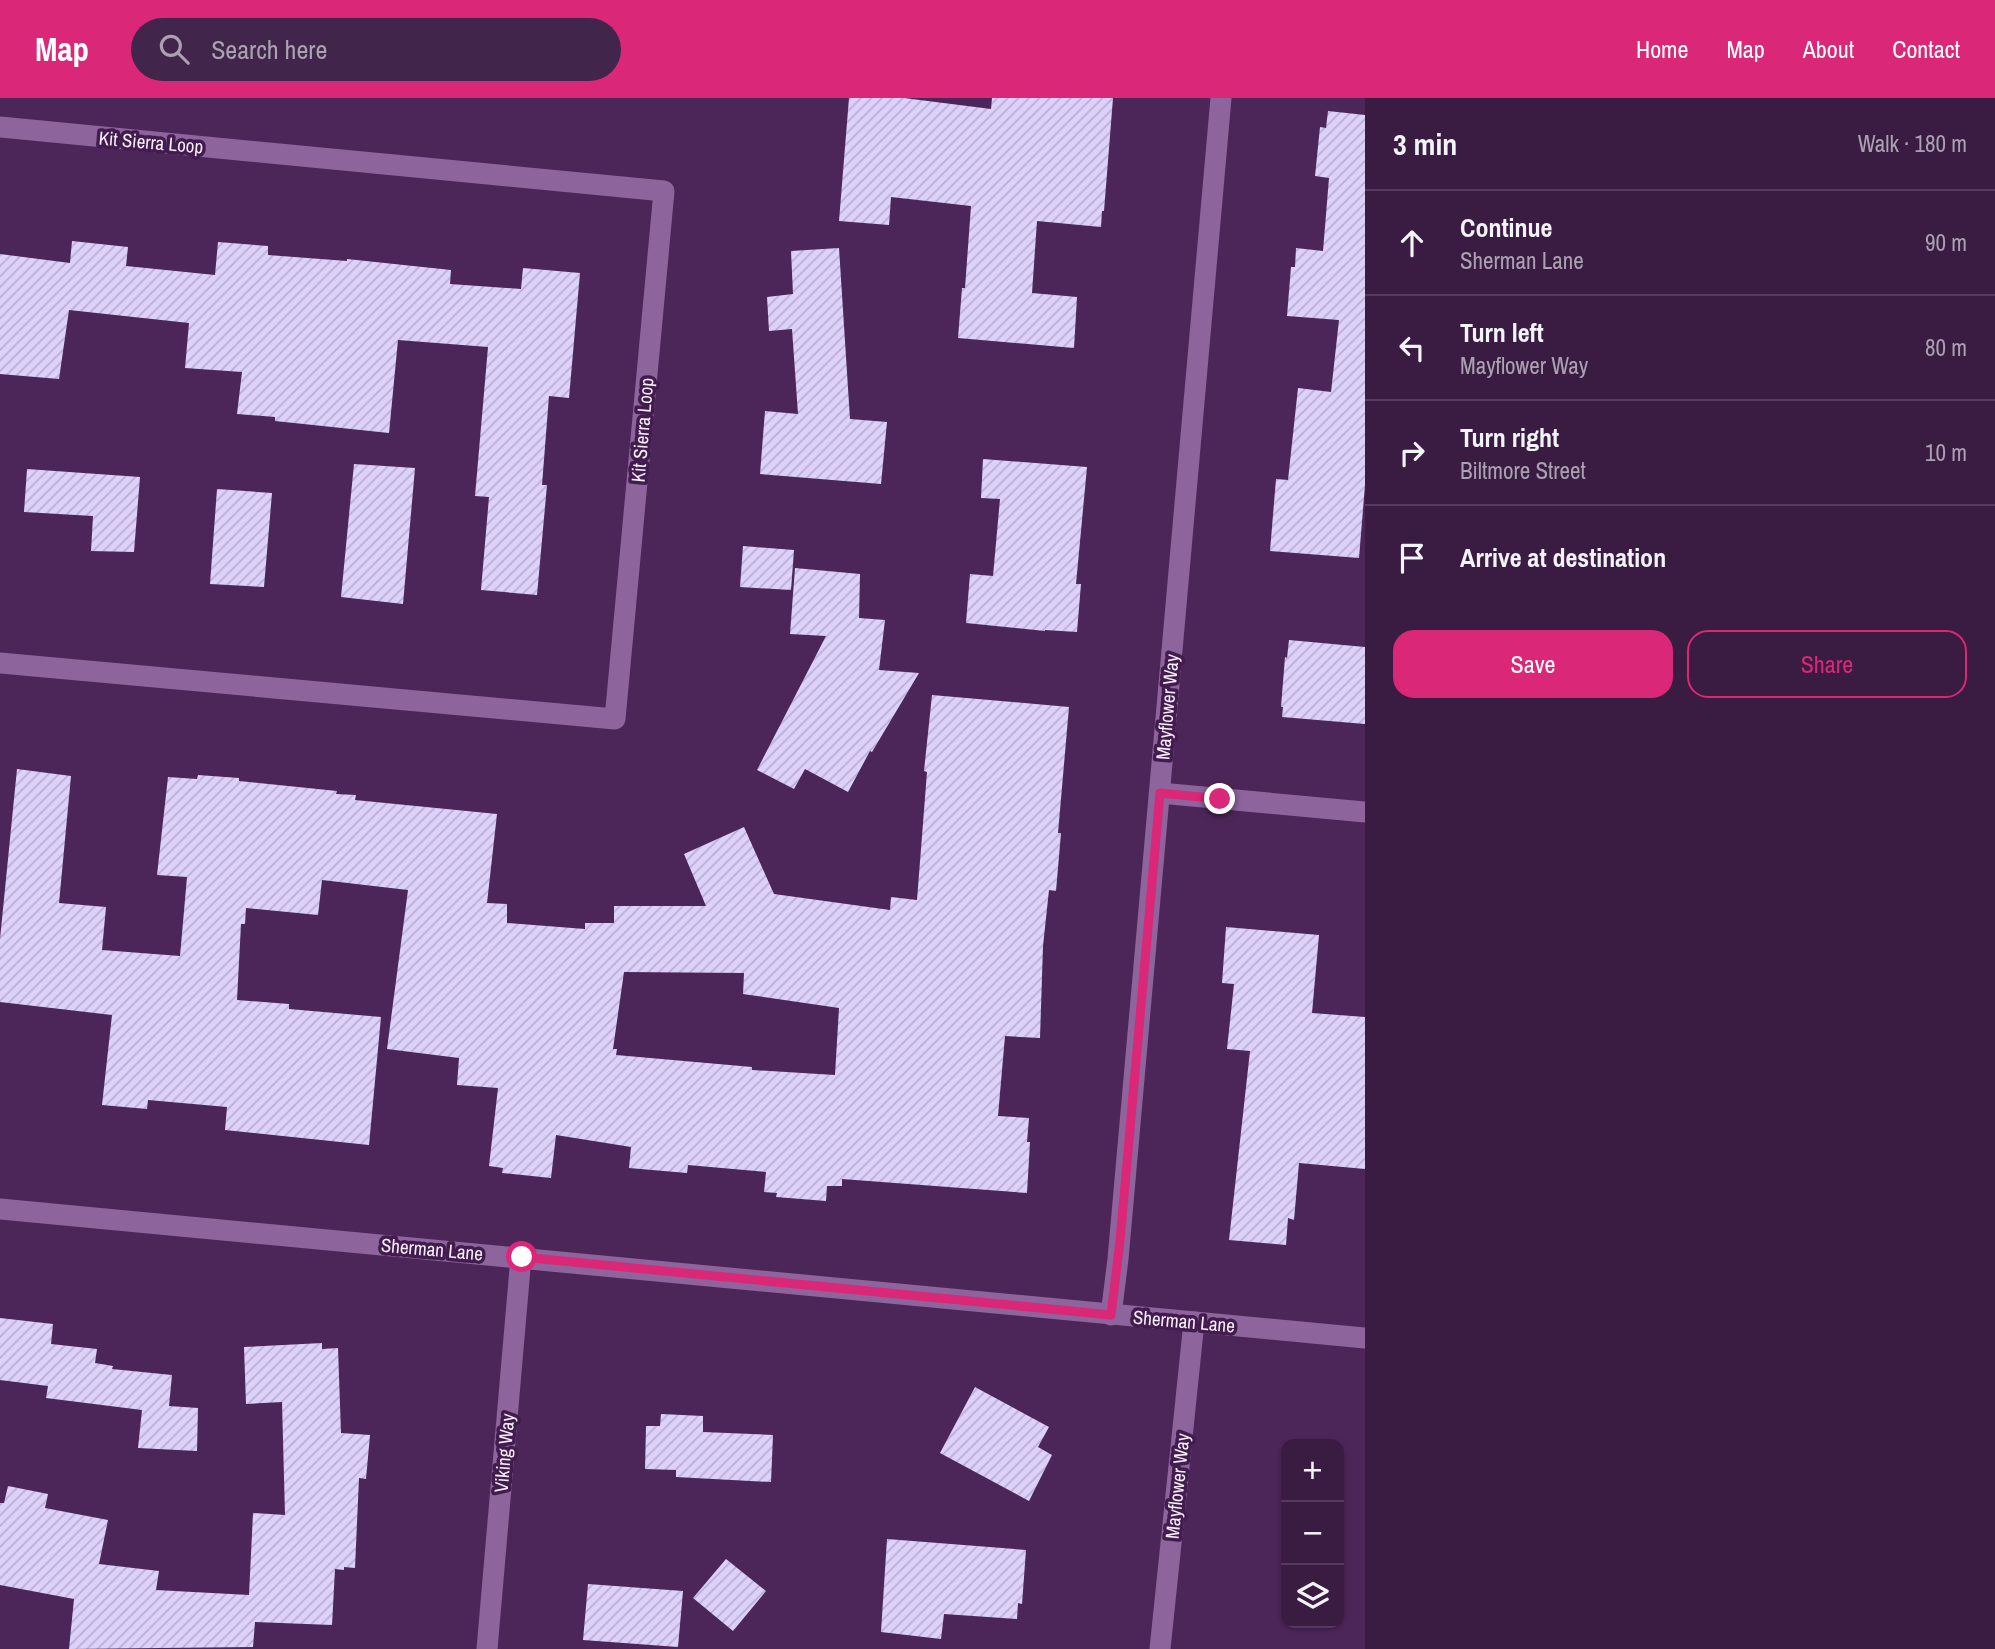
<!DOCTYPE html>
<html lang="en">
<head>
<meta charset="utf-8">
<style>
	body { margin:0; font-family:"Archivo Narrow",sans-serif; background:#41254a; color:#f1f3f6 }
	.controls { position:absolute; right:21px; bottom:21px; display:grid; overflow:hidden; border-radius:14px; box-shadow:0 2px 5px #0004 }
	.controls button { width:63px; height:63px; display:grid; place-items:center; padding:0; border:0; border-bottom:2px solid #543a5c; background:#3a1c43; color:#f1f3f6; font:35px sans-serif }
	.stop { position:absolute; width:21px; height:21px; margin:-16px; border:5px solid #db2777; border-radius:50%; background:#fff }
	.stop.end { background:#db2777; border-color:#fff; box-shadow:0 2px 7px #0008 }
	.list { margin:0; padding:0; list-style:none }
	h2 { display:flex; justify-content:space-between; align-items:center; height:91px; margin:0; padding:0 28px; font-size:30px }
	h2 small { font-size:23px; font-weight:400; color:#aba1b2 }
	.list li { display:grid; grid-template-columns:46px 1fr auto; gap:21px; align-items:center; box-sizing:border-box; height:105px; padding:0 28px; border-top:2px solid #543a5c }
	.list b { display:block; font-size:26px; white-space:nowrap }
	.list p { margin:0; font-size:23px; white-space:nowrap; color:#aba1b2 }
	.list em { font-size:23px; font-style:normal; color:#aba1b2 }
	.actions { display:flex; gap:14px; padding:21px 28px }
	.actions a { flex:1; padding:16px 0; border:2px solid #db2777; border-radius:21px; text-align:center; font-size:24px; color:#db2777 }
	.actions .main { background:#db2777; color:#fff }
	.icon { flex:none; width:38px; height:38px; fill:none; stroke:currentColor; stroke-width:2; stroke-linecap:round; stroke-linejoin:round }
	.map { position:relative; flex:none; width:1365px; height:1551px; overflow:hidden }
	header { display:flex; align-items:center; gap:42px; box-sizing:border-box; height:98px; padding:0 35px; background:#db2777; color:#fff }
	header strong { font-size:33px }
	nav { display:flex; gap:38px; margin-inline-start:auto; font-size:24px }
	.search { width:490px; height:63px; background:#41254a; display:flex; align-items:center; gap:18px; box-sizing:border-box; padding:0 24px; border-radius:38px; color:#aba1b2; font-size:26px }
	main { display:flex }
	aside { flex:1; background:#3a1c43 }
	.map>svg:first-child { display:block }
	.building { fill:url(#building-hatch); fill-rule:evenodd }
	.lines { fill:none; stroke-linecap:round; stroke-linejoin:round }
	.street { stroke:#8e649c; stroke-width:21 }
	.route { stroke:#db2777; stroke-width:9 }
	.labels { text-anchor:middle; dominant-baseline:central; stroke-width:7; stroke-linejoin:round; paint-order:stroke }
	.street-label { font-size:19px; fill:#f8effb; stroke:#421c4e }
</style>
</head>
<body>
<header>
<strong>Map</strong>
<div class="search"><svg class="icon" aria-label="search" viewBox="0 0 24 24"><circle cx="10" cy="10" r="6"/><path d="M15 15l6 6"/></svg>Search here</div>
<nav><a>Home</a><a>Map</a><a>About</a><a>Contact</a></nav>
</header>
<main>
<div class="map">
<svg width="1365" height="1551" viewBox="0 0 1365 1551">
	<defs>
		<pattern id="building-hatch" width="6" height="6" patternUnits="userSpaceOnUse" patternTransform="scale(1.75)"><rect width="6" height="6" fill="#ddd1fb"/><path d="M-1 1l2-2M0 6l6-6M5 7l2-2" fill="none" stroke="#b8afcf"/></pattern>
	</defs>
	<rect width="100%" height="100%" fill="#4d2659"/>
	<g class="building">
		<path d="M849,0H904L991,11L992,0H1113L1104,113H1102L1101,129L1037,123L1032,195L1077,199L1074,250L958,240L962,190H965L971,108L891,99L889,127L839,123Z"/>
		<path d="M1328,13L1365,17V387L1359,460L1270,453L1276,381L1288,382L1298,290L1331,294L1339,222L1287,218L1291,169H1295L1296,150L1323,153L1329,80L1315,78L1320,29L1326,30Z"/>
		<path d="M72,143L128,149L126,168L215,177L218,144L268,148V157L347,163V161L451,172L450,186L521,191L523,170L580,175L569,300L549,298L542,387H547L537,497L481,492L489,399L475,398L488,249L398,242L389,335L275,323V319L237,316L242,274L185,270L189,225L69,212L59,281L0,276V156L70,165Z"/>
		<path d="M839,150L850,321L887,324L881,386L760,376L765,313L798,316L792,231L769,233L767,199L793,196L791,153Z"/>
		<path d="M983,361L1087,369L1076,486H1081L1077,534L1045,532V533L966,525L970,476L993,478L1000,401L981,400Z"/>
		<path d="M354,366L415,370L403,506L341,499Z"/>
		<path d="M27,371L140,379L134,454L91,453L93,418L24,414Z"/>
		<path d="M217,391L272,395L264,489L210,486Z"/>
		<path d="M743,448L794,452L791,492L740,489Z"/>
		<path d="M795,470L860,476L859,520L885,522L879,572L919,575L872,654L870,653L848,694L805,671L794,691L757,672L826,538L790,536Z"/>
		<path d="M1289,542L1365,549V626L1282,619L1283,609H1281L1285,559L1287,560Z"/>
		<path d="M932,597L1069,609L1058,735H1061L1056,793L1049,792L1043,848L1040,940L1005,938L998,1018L1029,1020L1027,1044H1030L1027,1095L842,1081V1088H827L826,1103L776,1099L777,1095L764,1094L766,1074L688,1067L687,1075L629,1070L631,1049L556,1037L551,1080L502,1075L503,1070L489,1068L498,990L457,987L459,960L387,951L408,792L322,782L318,817L246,810L245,826H241L237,902L289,906V911L381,919L369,1047L225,1032L227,1009L148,1002L147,1011L102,1007L112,917L0,904V841L17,671L71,678L59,805L106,809L102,852L180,858L187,779L157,777L168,679L197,681L198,677L239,680V683L337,693L336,696L356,697L355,702L497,716L487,805L507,806V825L585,831V825H614V808H706L684,756L744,729L774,796L890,812L891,799L917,802L927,674L924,673ZM624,874L744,875L743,896L839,910L835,977L752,972V969L616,957L617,951H613Z"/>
		<path d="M1226,829L1319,837L1312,915L1365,919V1071L1299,1065L1294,1122L1288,1120L1286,1147L1229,1142L1250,953L1227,951L1234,886L1222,885Z"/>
		<path d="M0,1220L53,1226L51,1246L97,1251L95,1265L113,1268L112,1271L172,1277L169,1308L198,1310L197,1353L138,1350L142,1312L46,1300L48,1288L0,1282Z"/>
		<path d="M322,1245V1251L338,1250L341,1335L370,1337L366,1381L359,1380L355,1470L344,1469V1472L335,1471L332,1527L255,1524L253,1549L69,1551L74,1501L0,1487V1405H4L8,1388L48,1396L45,1410L108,1422L99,1466L159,1473L156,1492L249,1497L253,1415L285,1417L282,1304L246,1306L244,1249Z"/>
		<path d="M975,1289L1049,1329L1038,1349L1052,1357L1029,1403L940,1355Z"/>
		<path d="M661,1316L703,1318V1334L773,1337L771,1384L676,1379V1372L645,1371L646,1328H660Z"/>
		<path d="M887,1441L1026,1452L1022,1506L1018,1505L1017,1521L944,1516L941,1541L881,1534Z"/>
		<path d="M726,1461L766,1493L733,1533L693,1500Z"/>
		<path d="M588,1486L683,1493L678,1549L583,1542Z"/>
	</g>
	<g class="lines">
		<g class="street">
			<path d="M0,29L664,93L615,621L0,565"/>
			<path d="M1160,695L1365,714"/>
			<path d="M0,1111L1365,1240"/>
			<path d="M1111,1217L1118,1161L1221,0"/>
			<path d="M487,1551L521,1159"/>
			<path d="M1160,1551L1194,1224"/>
		</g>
	</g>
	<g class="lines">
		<path class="route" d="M522,1159L1111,1217L1120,1143L1160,695L1220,701"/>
	</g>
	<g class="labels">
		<g class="street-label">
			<text transform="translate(151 44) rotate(5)">Kit Sierra Loop</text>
			<text transform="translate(642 332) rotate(-85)">Kit Sierra Loop</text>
			<text transform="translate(1167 609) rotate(-85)">Mayflower Way</text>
			<text transform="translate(432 1151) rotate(5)">Sherman Lane</text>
			<text transform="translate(1184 1223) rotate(5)">Sherman Lane</text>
			<text transform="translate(504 1355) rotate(-85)">Viking Way</text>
			<text transform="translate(1177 1388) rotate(-84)">Mayflower Way</text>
		</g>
	</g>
</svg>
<div class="controls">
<button>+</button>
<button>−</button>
<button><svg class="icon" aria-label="layers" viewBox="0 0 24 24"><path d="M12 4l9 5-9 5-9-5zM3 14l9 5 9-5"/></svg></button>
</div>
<div class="stop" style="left:522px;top:1159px"></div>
<div class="stop end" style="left:1220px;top:701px"></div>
</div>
<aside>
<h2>3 min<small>Walk · 180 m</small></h2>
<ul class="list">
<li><svg class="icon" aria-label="ahead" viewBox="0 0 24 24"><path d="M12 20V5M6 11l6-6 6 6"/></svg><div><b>Continue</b><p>Sherman Lane</p></div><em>90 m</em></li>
<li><svg class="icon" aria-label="left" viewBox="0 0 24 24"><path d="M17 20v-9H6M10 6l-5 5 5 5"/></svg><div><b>Turn left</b><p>Mayflower Way</p></div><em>80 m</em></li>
<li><svg class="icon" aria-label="right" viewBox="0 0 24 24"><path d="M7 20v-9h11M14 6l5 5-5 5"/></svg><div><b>Turn right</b><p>Biltmore Street</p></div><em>10 m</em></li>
<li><svg class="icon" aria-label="arrive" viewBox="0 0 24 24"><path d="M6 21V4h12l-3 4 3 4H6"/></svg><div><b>Arrive at destination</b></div></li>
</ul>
<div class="actions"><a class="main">Save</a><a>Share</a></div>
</aside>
</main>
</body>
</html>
